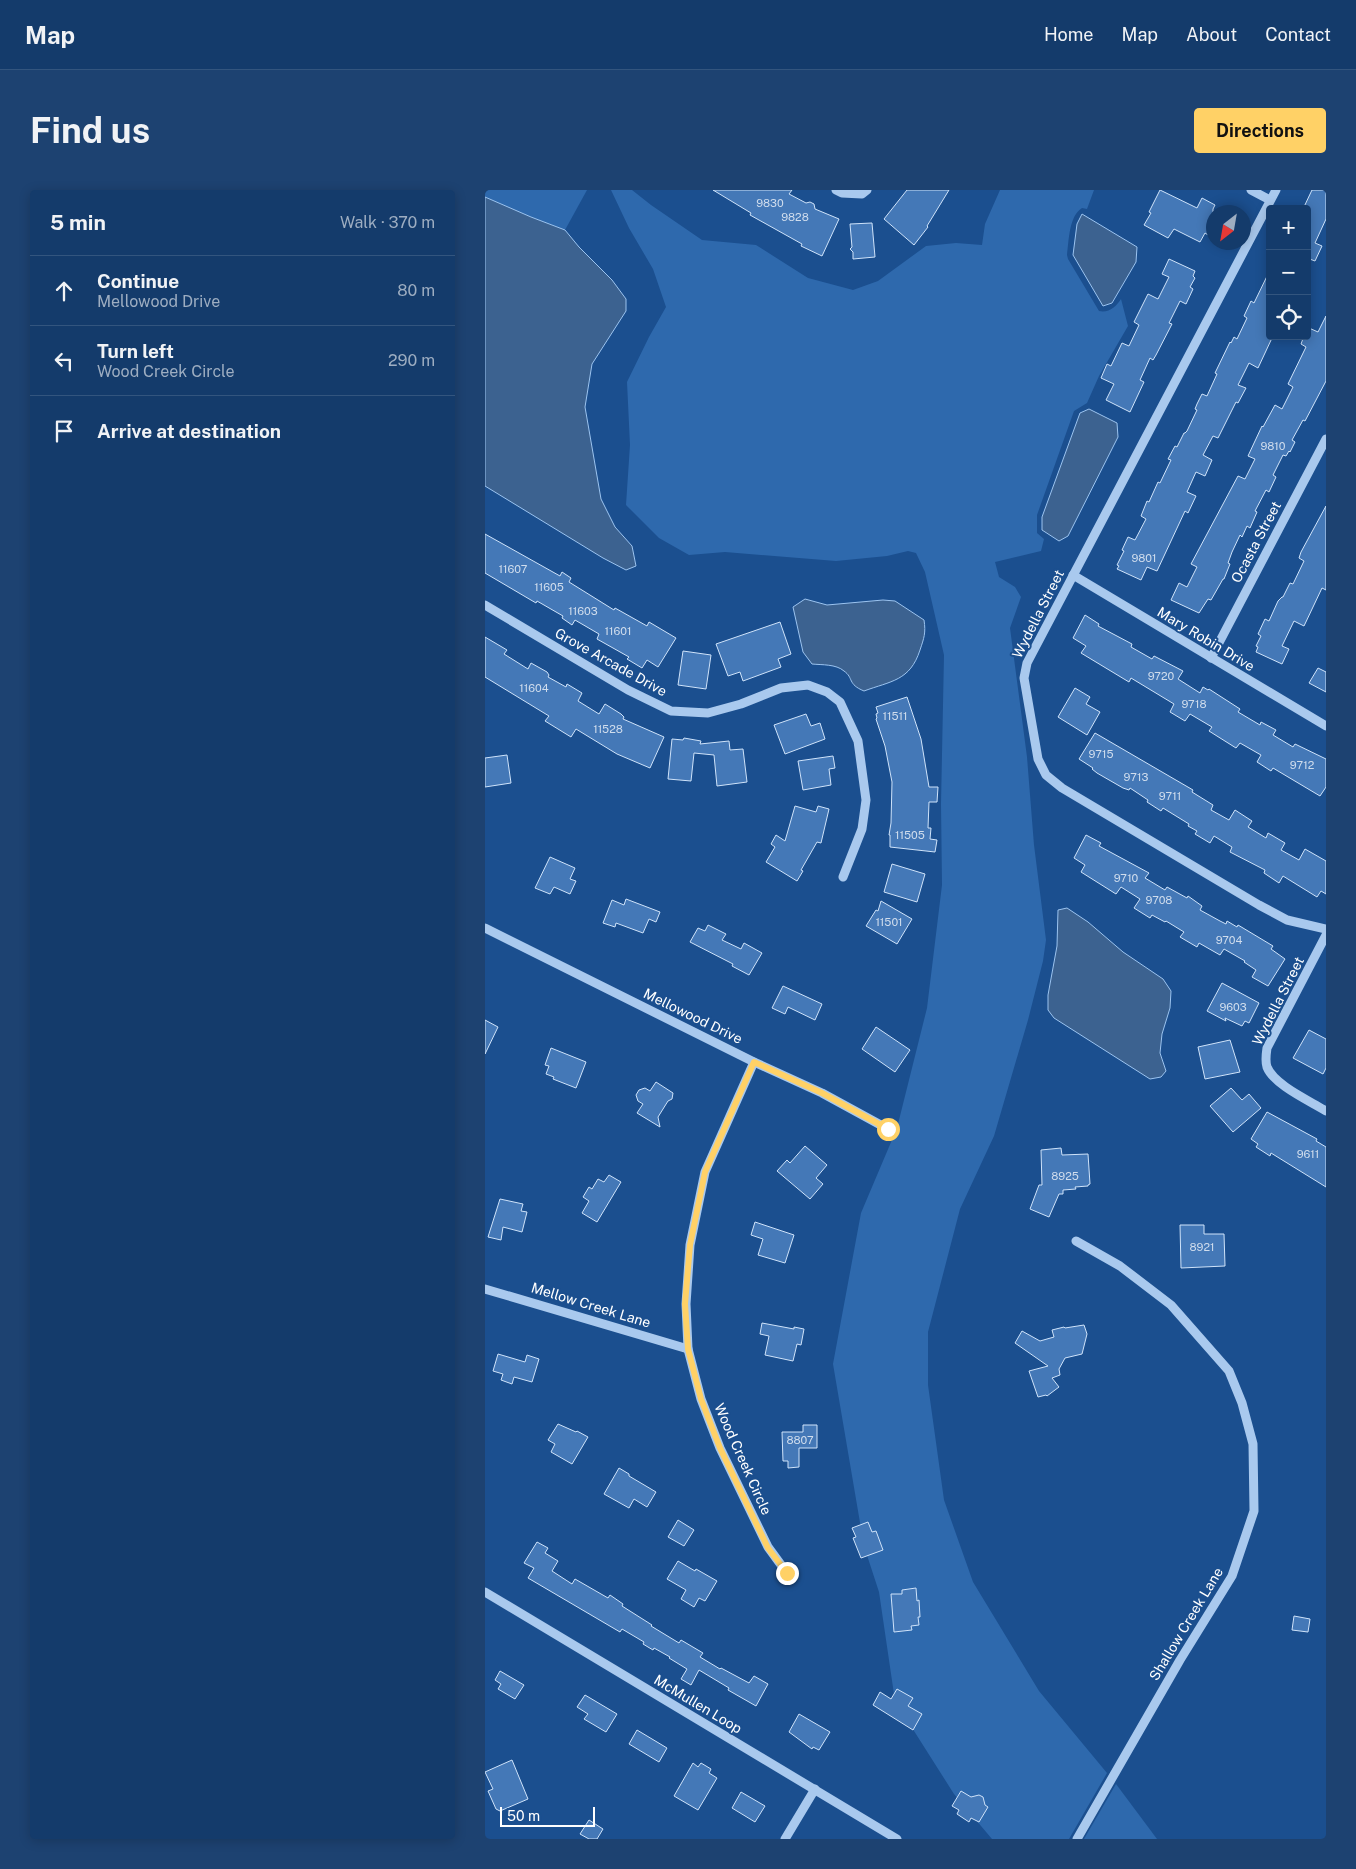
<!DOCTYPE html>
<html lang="en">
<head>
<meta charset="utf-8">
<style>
	body { margin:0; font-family:"Public Sans",sans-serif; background:#1d4271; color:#f1f3f6 }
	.controls { position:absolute; right:15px; top:15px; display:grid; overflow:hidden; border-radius:5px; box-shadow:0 2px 12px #0003 }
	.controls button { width:45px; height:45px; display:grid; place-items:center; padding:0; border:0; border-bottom:1px solid #33557e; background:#143b6b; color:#f1f3f6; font:25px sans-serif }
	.compass { position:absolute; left:721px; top:15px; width:45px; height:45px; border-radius:50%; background:#143b6b; box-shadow:0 2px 12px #0003; rotate:211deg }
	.scale { position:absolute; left:15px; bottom:12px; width:95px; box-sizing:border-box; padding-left:5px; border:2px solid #fff; border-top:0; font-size:14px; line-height:18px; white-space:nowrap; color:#fff; -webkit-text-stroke:4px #1b4f8f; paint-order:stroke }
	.stop { position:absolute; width:15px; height:15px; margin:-11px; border:4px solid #ffd166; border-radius:50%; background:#fff }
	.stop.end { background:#ffd166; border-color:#fff; box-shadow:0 1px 5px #0008 }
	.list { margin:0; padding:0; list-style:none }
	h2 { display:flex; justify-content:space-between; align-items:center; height:65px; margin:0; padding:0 20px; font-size:21px }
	h2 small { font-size:16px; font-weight:400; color:#9dadc1 }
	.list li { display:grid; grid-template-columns:32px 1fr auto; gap:15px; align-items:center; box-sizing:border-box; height:70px; padding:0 20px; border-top:1px solid #33557e }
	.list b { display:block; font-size:19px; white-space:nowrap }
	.list p { margin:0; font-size:16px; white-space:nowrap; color:#9dadc1 }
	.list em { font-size:16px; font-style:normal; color:#9dadc1 }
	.icon { flex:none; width:28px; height:28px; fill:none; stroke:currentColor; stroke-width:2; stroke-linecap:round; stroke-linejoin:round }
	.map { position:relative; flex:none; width:841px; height:1649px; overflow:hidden; border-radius:5px }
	header { display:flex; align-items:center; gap:30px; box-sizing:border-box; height:70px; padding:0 25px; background:#143b6b; border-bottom:1px solid #33557e }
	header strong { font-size:24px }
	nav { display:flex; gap:28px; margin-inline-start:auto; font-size:18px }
	.intro { display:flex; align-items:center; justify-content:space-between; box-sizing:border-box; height:120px; padding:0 30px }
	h1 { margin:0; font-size:35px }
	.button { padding:12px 22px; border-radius:5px; background:#ffd166; color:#111; font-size:18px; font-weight:700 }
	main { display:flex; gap:30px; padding:0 30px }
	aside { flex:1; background:#143b6b; border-radius:5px; box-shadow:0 2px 12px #0003 }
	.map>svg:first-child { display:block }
	.green { fill:#2e69ad }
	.water { fill:#3c6290; stroke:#9cc4f0 }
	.building { fill:#4478b7; stroke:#cfe3fa }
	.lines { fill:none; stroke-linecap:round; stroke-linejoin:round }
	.minor { stroke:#a9c9ee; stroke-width:9 }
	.route { stroke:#ffd166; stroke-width:6 }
	.labels { text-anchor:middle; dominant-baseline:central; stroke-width:4; stroke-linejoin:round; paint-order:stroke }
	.number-label { font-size:11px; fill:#d0dded }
	.street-label { font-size:14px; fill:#fff; stroke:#1b4f8f }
</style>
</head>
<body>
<header>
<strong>Map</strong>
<nav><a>Home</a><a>Map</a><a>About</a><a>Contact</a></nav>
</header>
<div class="intro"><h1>Find us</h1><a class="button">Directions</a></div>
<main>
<aside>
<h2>5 min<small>Walk · 370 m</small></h2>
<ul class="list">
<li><svg class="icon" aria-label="ahead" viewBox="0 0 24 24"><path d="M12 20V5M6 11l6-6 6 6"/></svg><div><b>Continue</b><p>Mellowood Drive</p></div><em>80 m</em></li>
<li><svg class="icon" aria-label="left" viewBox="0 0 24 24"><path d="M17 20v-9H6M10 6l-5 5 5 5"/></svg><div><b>Turn left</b><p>Wood Creek Circle</p></div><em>290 m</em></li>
<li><svg class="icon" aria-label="arrive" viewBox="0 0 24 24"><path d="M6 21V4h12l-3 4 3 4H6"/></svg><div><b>Arrive at destination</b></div></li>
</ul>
</aside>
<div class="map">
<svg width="841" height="1649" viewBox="0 0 841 1649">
	<rect width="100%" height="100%" fill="#1b4f8f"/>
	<g class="green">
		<path d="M0,0H102L80,40L46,27L0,7Z"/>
		<path d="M126,0H147L166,15L217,50L271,55L323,88L368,100L393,91L441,56L471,53L497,55L500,34L515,0H609L602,19L597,18C584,26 584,50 582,65L583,69L614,121C624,123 631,117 636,109L643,136L614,186L602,213L589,221L552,325V343L559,349L556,361L510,372L514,387L530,397L536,407L525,438L542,567L549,655L561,750L558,771L543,830L509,946L475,1019L443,1142V1195L459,1310L488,1392L554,1501L622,1583L584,1649H507L469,1604L410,1511L394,1402L379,1356L348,1174L376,1023L412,938L442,818L457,695L456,614L459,465L440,382L431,363L423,361L402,366L351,371L240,362L204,365L174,348L141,315L145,255L142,192L164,147L181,117L168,79L144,38Z"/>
		<path d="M631,1594L672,1649H599Z"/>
	</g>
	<g class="water">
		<path d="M0,7L46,27L80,40L94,57L127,90L141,109V121L107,174L100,217L116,309L130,337L147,356L151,376L141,380L118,368L0,296Z"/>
		<path d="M597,24L652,57L651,72L627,113L618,116L588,65L592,34Z"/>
		<path d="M604,219L632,233L633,247L583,346L574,351L557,340V327L595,223Z"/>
		<path d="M320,409L342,415L398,410L410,411L439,430C441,443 439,448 435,460C425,491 406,491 379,501C362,494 369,488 359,481C351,474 337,475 327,474L318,462L308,417Z"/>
		<path d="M582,718L603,732L638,762L678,789L686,801L685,818L677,844L675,863L681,881L676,887L665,889L569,828L563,820V805L572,756L573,720Z"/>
	</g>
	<g class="building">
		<path d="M228,0H307L304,4L321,13L325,12L329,14L330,19L354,29L337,66L316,56L317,54L265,25L266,23Z"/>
		<path d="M422,0H464L442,36L443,37L429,55L399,29Z"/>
		<path d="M675,0L712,18L717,8L730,15L728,19V48L720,43L715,52L689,39L683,48L659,35L666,23L664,22Z"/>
		<path d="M827,0H841V29L830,53L837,56L830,71L822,68V19H818Z"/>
		<path d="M387,33L390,67L368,69V62L365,59L367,57L365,34Z"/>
		<path d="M684,69L710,81L708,86L710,88L705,97L708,99L701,114L695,111L684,133L687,134L671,165L668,170L665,168L655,190L659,192L645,222L621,210L629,194L616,188L622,174L626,176L637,153L644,156L654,135L649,132L663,104L673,109L684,87L677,84Z"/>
		<path d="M785,80V147L787,148L773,178L764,173L753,195L761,198L753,213L751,212L733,248L728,246L718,265L727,270L720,286L711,282L702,302L711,306L703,323L700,321L672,381L662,377L656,390L632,379L634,376L632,375L639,361L637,360L643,347L650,350L661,329L656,326L662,311L664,312L673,292L675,293L686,270L683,269L690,256L692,257L699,243H700L702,241L712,220L710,219L712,214L717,204L722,206L732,184L730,183L745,152L746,153L749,147L752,149L762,128L759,126L766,111L769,113Z"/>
		<path d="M841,126V191L820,231L818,230L807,250L810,252L805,262L804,261L801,266L798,265L788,285L791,287L784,302L781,300L770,321L772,322L765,338L762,336L757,347L755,345L747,362L743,373L745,374L739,389H738L726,410L723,409L714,423L686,410L694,393L702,397L712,377L706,374L753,286L760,289L770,269L763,266L777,236L778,237L790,215L797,219L808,197L803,194L821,157L816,154L819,146H822L824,138L833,142Z"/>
		<path d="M841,316V400L837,398L819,436L809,431L797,456L804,459L797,474L771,462L773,457L771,456L776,446L773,444L780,429L784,431L793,411L797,407H798L805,393L808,394L819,371L814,368L816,362Z"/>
		<path d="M0,344L75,386L77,382L86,388L84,392L129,420L130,418L162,436L164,432L191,448L173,477L162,470L157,478L142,469L144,467L112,449L114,444L90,430L87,435L77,428L78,426L52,411L51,413L0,383Z"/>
		<path d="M600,425L614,434L613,436L647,454L646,457L667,469L669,466L698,481L693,489L715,503L718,497L723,500L724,499L755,519L753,522L775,535L776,532L791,540L788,545L808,557L810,554L841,569V597L835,606L788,578L786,581L772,572L776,565L755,553L751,558L724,541L727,537L705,524L700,531L685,522L689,514L646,488L644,492L596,463L601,456L588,448Z"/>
		<path d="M295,432L306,464L293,469L296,477L258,491L255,482L243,486L231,454Z"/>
		<path d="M0,447L22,460L19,464L43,479L46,473L62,482L64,485L63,487L81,497L82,494L97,503L93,511L114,524L120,514L136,524L139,527L138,529L179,547L165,578L132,564L91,539L86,547L60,531L64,526L0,487Z"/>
		<path d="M198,461L226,465L221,499L193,495Z"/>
		<path d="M833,478L841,482V502L824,493Z"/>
		<path d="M590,498L605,507L601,514L615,522L602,545L573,527Z"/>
		<path d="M422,507L436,549L444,597H453L452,612H444L443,638H446L445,649L452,650L450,662L405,657V645H404L406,633L407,592L400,556L391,529L392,528L391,524L393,523L391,517Z"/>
		<path d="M321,524L326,536L335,533L340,549L300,564L289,535Z"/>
		<path d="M610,543L708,600L707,602L728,615L726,620L744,630L750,620L767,631L763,637L781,648L783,643L800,653L796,660L814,670L820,659L841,671V704L836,701L832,707L798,686L794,693L779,683L780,680L745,662L747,657L729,646L725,653L710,644L712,641L703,636L704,634L678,618L676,621L662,612L663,610L645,598L644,600L638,598L612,583L607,579L608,578L594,569Z"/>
		<path d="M199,548L216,551L215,554L244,551L245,560L258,559L262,592L232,596L229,565L209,563L206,591L183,589L187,549L198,550Z"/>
		<path d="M22,565L26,593L0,597V568Z"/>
		<path d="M348,566L350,578L344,579L346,595L318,600L313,571Z"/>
		<path d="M310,616L331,622L333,616L344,619L336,653L332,652L316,680L318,681L312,691L281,672L290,657L286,654L291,645L300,651Z"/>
		<path d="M601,645L616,653L614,656L664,683L660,688L680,700L682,697L702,708L703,706L717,716L715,720L735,731L741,734L742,731L752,737L753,735L788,756L786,759L800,769L783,796L767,787L771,780L759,772L760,771L739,759L735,765L714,753L712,757L695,747L699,742L681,731L680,732L667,725L665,728L649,718L655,709L636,697L631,704L596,682L600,675L589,668Z"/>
		<path d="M65,667L90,678L85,689L91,691L85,704L69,697L65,704L50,698Z"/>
		<path d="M407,674L440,684L432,712L399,702Z"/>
		<path d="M141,709L175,722L171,732L164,729L158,743L131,733L130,737L118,733L127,710L139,715Z"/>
		<path d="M396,711L427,729L412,754L381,736L391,720L393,721Z"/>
		<path d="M223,735L241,744L237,750L256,759L259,753L277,763L264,785L247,776L248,774L205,752L213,738L220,741Z"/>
		<path d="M737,793L774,813L764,833L760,831L757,836L740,828L741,831L722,821Z"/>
		<path d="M298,796L337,814L330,830L303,817L300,824L287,818Z"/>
		<path d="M0,830L13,837L0,864Z"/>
		<path d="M391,837L425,860L410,882L377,859Z"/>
		<path d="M824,840L841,849V878L838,884L808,868Z"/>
		<path d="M745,850L755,882L720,889L713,857Z"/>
		<path d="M66,858L101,872L91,898L68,889L69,887L61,884L64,876L60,875Z"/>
		<path d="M171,892L188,903L187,909L183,911L173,927L175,937L152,923L158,914L153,911L151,905L154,900L160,898L165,901Z"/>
		<path d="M746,898L757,910L764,904L776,918L748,942L725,916Z"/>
		<path d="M782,922L832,949L831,951L841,957V997L786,963L785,966L771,957L773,954L766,949Z"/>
		<path d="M320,956L342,975L331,988L338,994L325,1009L292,981L302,970L305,973Z"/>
		<path d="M576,958L577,965L603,964L605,994L603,995V996L590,997L591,999L578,1000V1004H574L564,1027L545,1019L554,995H557L556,960Z"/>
		<path d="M124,985L136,992L112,1032L97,1023L104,1011L98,1007L104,997L107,999L113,989L119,992Z"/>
		<path d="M15,1009L38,1014L36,1021L42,1022L37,1042L18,1037L16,1050L3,1047Z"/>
		<path d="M270,1032L309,1045L300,1073L273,1065L278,1049L266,1045Z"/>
		<path d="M695,1035H719V1044H739L740,1076L696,1078Z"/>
		<path d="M277,1133L309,1139V1137L319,1139L316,1155L312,1154L308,1171L280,1165L284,1146L275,1144Z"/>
		<path d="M599,1135L602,1144L597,1164L580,1168L574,1179L575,1185L567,1188L574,1197L562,1206L561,1205L553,1207L544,1181L563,1176L530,1153L537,1141L555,1151L569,1147L567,1140L579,1137L580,1138Z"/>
		<path d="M13,1164L40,1172L42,1165L54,1169L47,1192L29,1187L27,1194L16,1190L18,1184L8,1181Z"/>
		<path d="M73,1234L91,1242L92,1241L103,1247L87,1274L66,1262L70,1254L63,1250Z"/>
		<path d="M318,1235H332V1258H314V1277L303,1278V1271H298L297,1242H318Z"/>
		<path d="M134,1278L144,1284V1286L171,1302L162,1317L149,1309L144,1318L119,1304Z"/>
		<path d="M193,1330L209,1340L199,1356L183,1347Z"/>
		<path d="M383,1332L387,1342L391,1341L398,1360L376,1368L368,1348L371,1347L367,1338Z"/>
		<path d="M52,1352L63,1358L60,1363L73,1371L67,1381L87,1394L90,1389L123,1408L125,1405L138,1414L137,1416L167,1435L166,1436L194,1453L196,1450L218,1463L215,1467L235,1479L236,1478L264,1493L269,1486L283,1494L271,1516L243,1500L244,1498L214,1480L206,1495L196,1489L202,1479L184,1468L185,1467L169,1458L168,1460L158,1454L159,1452L137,1439L135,1442L43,1388L49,1378L39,1373Z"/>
		<path d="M193,1371L210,1381L211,1379L232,1391L220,1411L214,1408L209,1417L196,1409L201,1400L182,1389Z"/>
		<path d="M431,1398L432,1411L434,1410L435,1427H433L434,1435L426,1436L427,1440L409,1442L406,1404H417V1400Z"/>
		<path d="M809,1426L825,1429L823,1442L807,1440Z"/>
		<path d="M15,1481L39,1495L30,1509L13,1499L16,1494L10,1490Z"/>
		<path d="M412,1499L428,1508L423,1516L437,1524L428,1540L388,1515L395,1502L406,1509Z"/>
		<path d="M100,1505L132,1524L121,1542L99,1529L103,1524L92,1517Z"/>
		<path d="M314,1524L345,1542L334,1560L328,1557L327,1559L304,1542Z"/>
		<path d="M152,1540L182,1558L174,1572L144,1554Z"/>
		<path d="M27,1570L43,1609L15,1621L11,1619L3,1601L8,1599L0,1582Z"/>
		<path d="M208,1573L213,1577L216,1573L226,1579L224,1583L232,1588L213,1620L189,1606Z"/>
		<path d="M476,1601L486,1607L494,1605L498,1607L500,1615L503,1617L494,1632L486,1628L484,1632L472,1624L474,1620L467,1616Z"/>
		<path d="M256,1602L280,1616L270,1632L247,1618Z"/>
		<path d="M104,1630L118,1639L112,1649H104L95,1644Z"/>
	</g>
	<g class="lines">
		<g class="minor">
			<path d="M351,0L357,3L377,4L382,0"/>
			<path d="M766,0L785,10"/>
			<path d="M791,0L542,473L539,488L553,569L561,585L577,598L774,715L802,730L841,739"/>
			<path d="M588,385L841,536"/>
			<path d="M0,415L143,500L186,521L223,523L256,514L296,498L323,495L342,502L355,512L373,551L381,610L377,639L358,687"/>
			<path d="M726,468L841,249"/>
			<path d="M0,738L269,872L337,903L403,939"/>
			<path d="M841,745L782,858C781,865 780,871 782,877C789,895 825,911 841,921"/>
			<path d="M269,872L220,982L205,1055L201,1114L203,1159L216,1209L235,1258L283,1357L302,1383"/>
			<path d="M591,1051L635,1076L686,1115L744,1181L757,1213L768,1254L769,1321L747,1386L695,1470L592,1649"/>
			<path d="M0,1099L203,1159"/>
			<path d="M0,1402L412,1649"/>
			<path d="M300,1649L330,1599"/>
		</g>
	</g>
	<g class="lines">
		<path class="route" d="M302,1383L283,1358L235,1258L216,1209L203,1159L200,1114L205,1055L220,982L269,872L337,903L403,939"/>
	</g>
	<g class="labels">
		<g class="number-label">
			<text x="285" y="13">9830</text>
			<text x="310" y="27">9828</text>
			<text x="788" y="256">9810</text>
			<text x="659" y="368">9801</text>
			<text x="28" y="379">11607</text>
			<text x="64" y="397">11605</text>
			<text x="98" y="421">11603</text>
			<text x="133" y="441">11601</text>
			<text x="676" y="486">9720</text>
			<text x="49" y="498">11604</text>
			<text x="709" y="514">9718</text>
			<text x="410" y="526">11511</text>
			<text x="123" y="539">11528</text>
			<text x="616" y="564">9715</text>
			<text x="817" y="575">9712</text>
			<text x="651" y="587">9713</text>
			<text x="685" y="606">9711</text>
			<text x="425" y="645">11505</text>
			<text x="641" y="688">9710</text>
			<text x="674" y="710">9708</text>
			<text x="404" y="732">11501</text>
			<text x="744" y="750">9704</text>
			<text x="748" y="817">9603</text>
			<text x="823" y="964">9611</text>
			<text x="580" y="986">8925</text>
			<text x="717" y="1057">8921</text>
			<text x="315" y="1250">8807</text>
		</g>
		<g class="street-label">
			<text transform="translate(771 352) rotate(-62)">Ocasta Street</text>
			<text transform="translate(553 424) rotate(-63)">Wydella Street</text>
			<text transform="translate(721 449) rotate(31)">Mary Robin Drive</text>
			<text transform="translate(126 472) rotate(29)">Grove Arcade Drive</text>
			<text transform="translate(793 811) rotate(-63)">Wydella Street</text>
			<text transform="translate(208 826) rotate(26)">Mellowood Drive</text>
			<text transform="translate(106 1115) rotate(17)">Mellow Creek Lane</text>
			<text transform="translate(258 1269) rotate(66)">Wood Creek Circle</text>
			<text transform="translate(701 1434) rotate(-59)">Shallow Creek Lane</text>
			<text transform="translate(213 1514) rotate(31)">McMullen Loop</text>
		</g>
	</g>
</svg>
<div class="controls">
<button>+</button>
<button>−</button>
<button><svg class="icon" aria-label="locate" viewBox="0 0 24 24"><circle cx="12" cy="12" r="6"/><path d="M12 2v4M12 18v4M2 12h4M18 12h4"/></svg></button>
</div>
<svg class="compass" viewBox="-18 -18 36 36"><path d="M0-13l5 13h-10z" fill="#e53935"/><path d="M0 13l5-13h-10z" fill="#9dadc1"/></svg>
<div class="scale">50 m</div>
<div class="stop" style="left:403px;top:939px"></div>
<div class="stop end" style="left:302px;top:1383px"></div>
</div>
</main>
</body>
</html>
